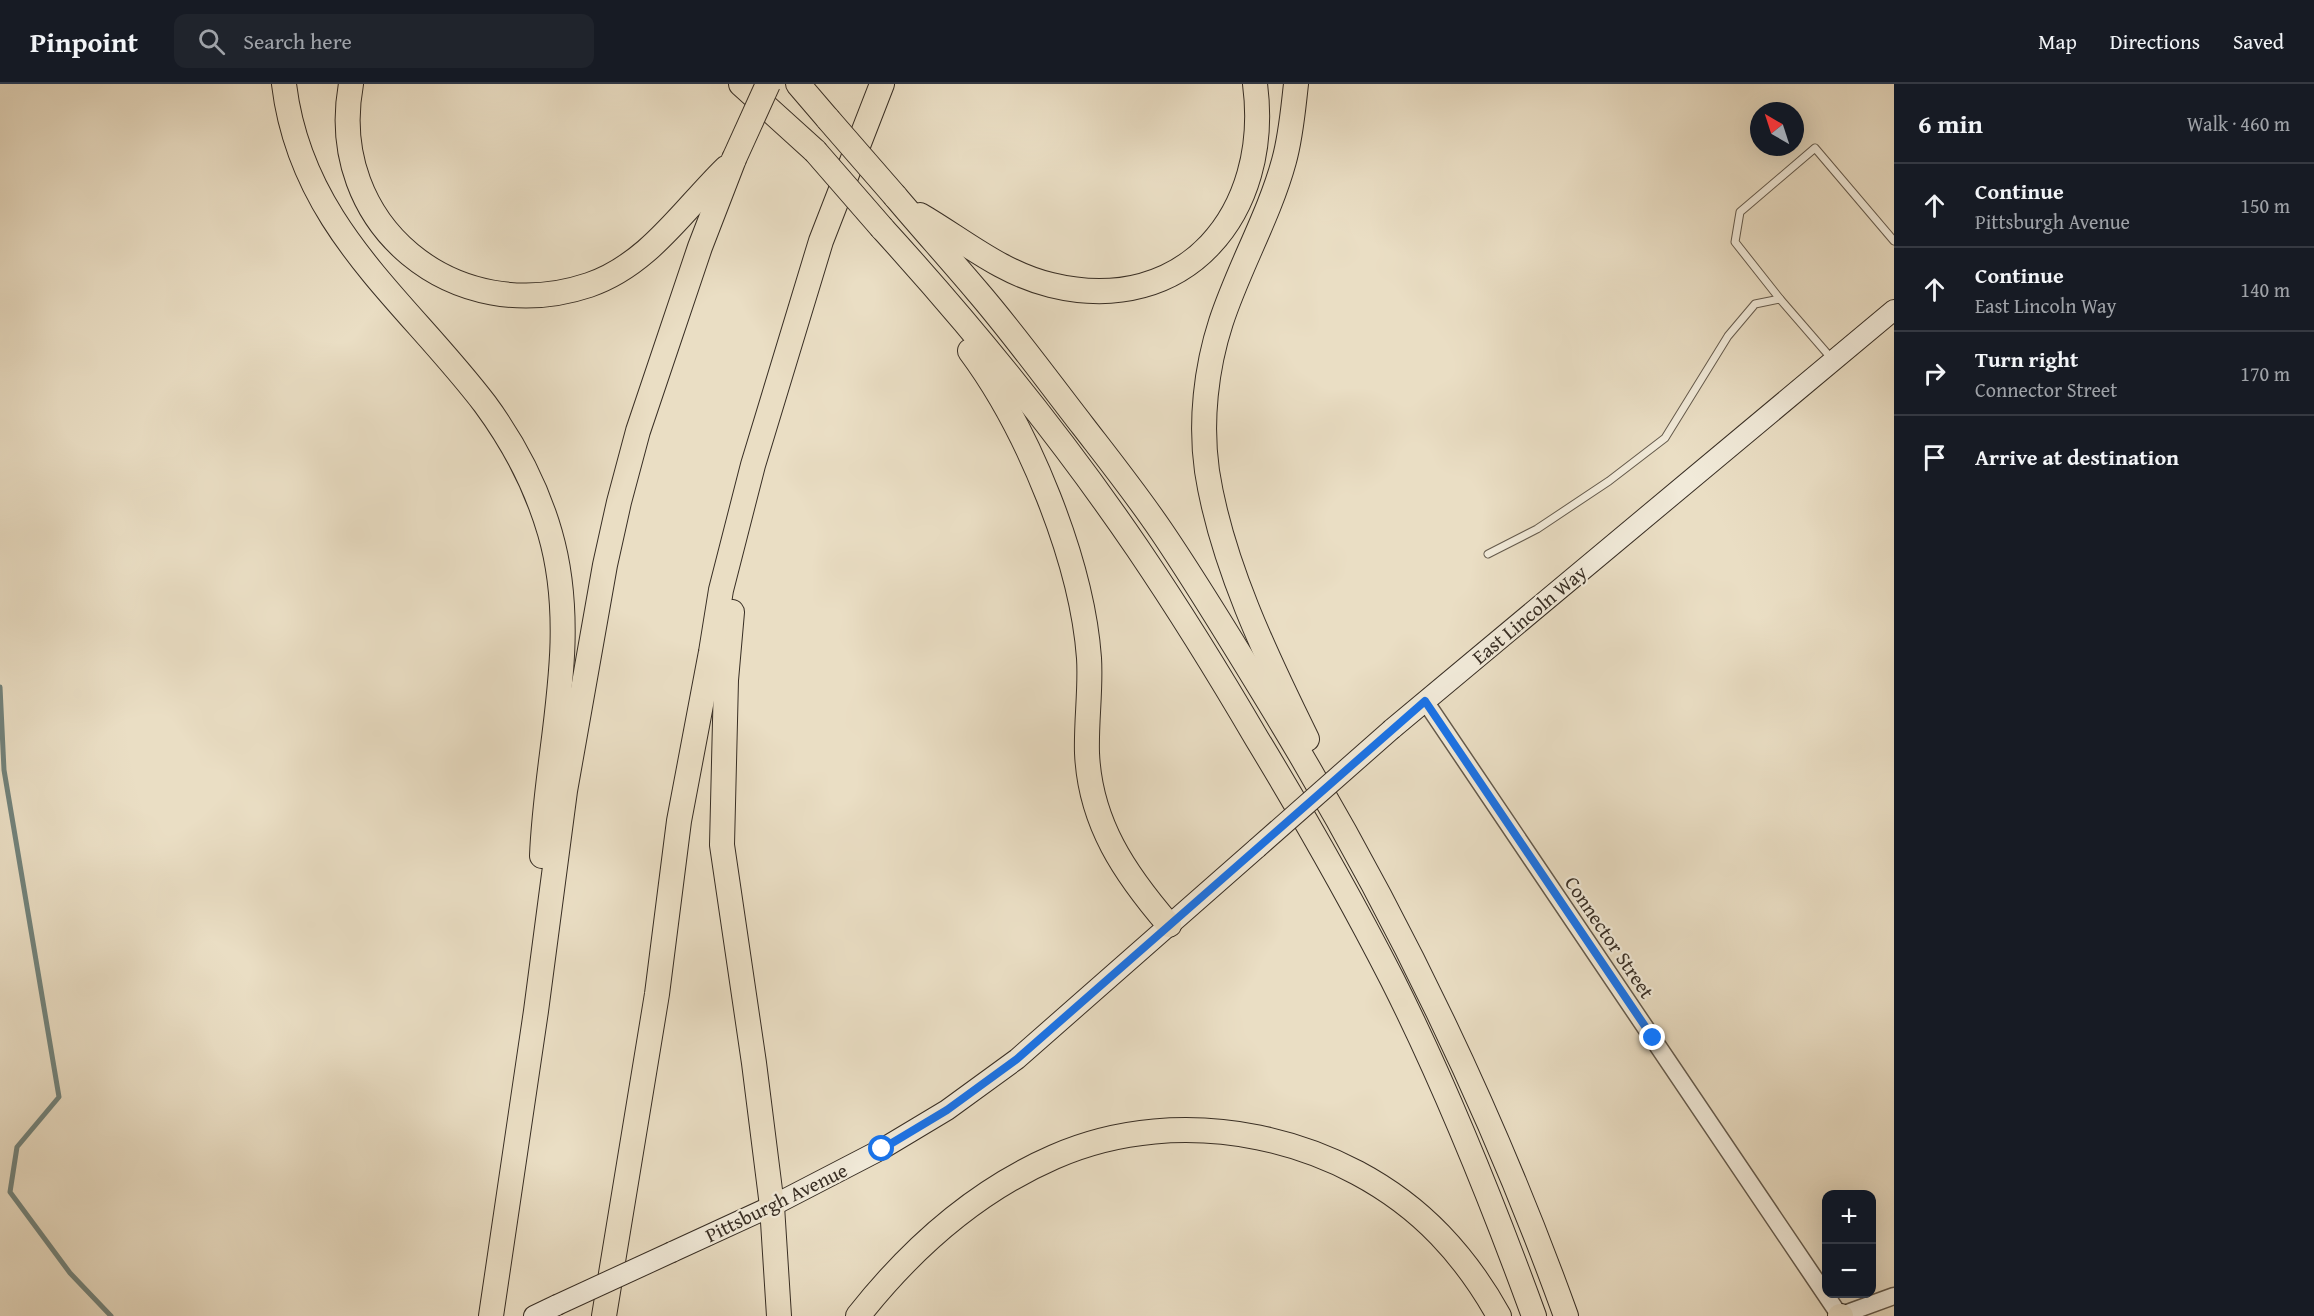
<!DOCTYPE html>
<html lang="en">
<head>
<meta charset="utf-8">
<style>
	body { margin:0; font-family:"Gentium Book Plus",serif; background:#20242c; color:#f1f3f6 }
	.controls { position:absolute; right:18px; bottom:18px; display:grid; overflow:hidden; border-radius:12px; box-shadow:0 6px 24px #0002 }
	.controls button { width:54px; height:54px; display:grid; place-items:center; padding:0; border:0; border-bottom:2px solid #363941; background:#171b24; color:#f1f3f6; font:30px sans-serif }
	.compass { position:absolute; left:1750px; top:18px; width:54px; height:54px; border-radius:50%; background:#171b24; box-shadow:0 6px 24px #0002; rotate:321deg }
	.stop { position:absolute; width:18px; height:18px; margin:-14px; border:4px solid #1a73e8; border-radius:50%; background:#fff }
	.stop.end { background:#1a73e8; border-color:#fff; box-shadow:0 2px 6px #0008 }
	.list { margin:0; padding:0; list-style:none }
	h2 { display:flex; justify-content:space-between; align-items:center; height:78px; margin:0; padding:0 24px; font-size:26px }
	h2 small { font-size:20px; font-weight:400; color:#9ea1a6 }
	.list li { display:grid; grid-template-columns:39px 1fr auto; gap:18px; align-items:center; box-sizing:border-box; height:84px; padding:0 24px; border-top:2px solid #363941 }
	.list b { display:block; font-size:22px; white-space:nowrap }
	.list p { margin:0; font-size:20px; white-space:nowrap; color:#9ea1a6 }
	.list em { font-size:20px; font-style:normal; color:#9ea1a6 }
	.icon { flex:none; width:33px; height:33px; fill:none; stroke:currentColor; stroke-width:2; stroke-linecap:round; stroke-linejoin:round }
	.map { position:relative; flex:none; width:1894px; height:1232px; overflow:hidden }
	header { display:flex; align-items:center; gap:36px; box-sizing:border-box; height:84px; padding:0 30px; background:#171b24; border-bottom:2px solid #363941 }
	header strong { font-size:28px }
	nav { display:flex; gap:33px; margin-inline-start:auto; font-size:21px }
	.search { width:420px; height:54px; background:#20242c; display:flex; align-items:center; gap:15px; box-sizing:border-box; padding:0 21px; border-radius:12px; color:#9ea1a6; font-size:22px }
	main { display:flex }
	aside { flex:1; background:#171b24 }
	.map>svg:first-child { display:block }
	.lines { fill:none; stroke-linecap:round; stroke-linejoin:round }
	.stream { stroke:#72837c; stroke-width:5 }
	.service-casing { stroke:#645a4c; stroke-width:9 }
	.tertiary-casing { stroke:#645a4c; stroke-width:19 }
	.secondary-casing { stroke:#382e24; stroke-width:22 }
	.motorway-casing { stroke:#382e24; stroke-width:26 }
	.service { stroke:#f1ead9; stroke-width:7 }
	.tertiary { stroke:#f1ead9; stroke-width:16 }
	.secondary { stroke:#f1ead9; stroke-width:20 }
	.motorway { stroke:#eadec4; stroke-width:24 }
	.secondary-bridge-casing { stroke:#382e24; stroke-width:22; stroke-linecap:butt }
	.motorway-bridge-casing { stroke:#382e24; stroke-width:26; stroke-linecap:butt }
	.secondary-bridge { stroke:#f1ead9; stroke-width:20 }
	.motorway-bridge { stroke:#eadec4; stroke-width:24 }
	.route { stroke:#1a73e8; stroke-width:8 }
	.labels { text-anchor:middle; dominant-baseline:central; stroke-width:4.5; stroke-linejoin:round; paint-order:stroke }
	.street-label { font-size:20px; fill:#382e24; stroke:#f1ead9 }
</style>
</head>
<body>
<header>
<strong>Pinpoint</strong>
<div class="search"><svg class="icon" aria-label="search" viewBox="0 0 24 24"><circle cx="10" cy="10" r="6"/><path d="M15 15l6 6"/></svg>Search here</div>
<nav><a>Map</a><a>Directions</a><a>Saved</a></nav>
</header>
<main>
<div class="map">
<svg width="1894" height="1232" viewBox="0 0 1894 1232">
	<rect width="100%" height="100%" fill="#eadec4"/>
	<filter id="stains"><feTurbulence type="fractalNoise" baseFrequency=".00333" numOctaves="4"/><feColorMatrix values="0 0 0 0 .2 0 0 0 0 .09 0 0 0 0 .02 0 0 0 .5 -.17"/></filter>
	<radialGradient id="worn" r=".72"><stop offset=".6" stop-color="#630" stop-opacity="0"/><stop offset="1" stop-color="#630" stop-opacity=".3"/></radialGradient>
	<g class="lines">
		<path class="stream" d="M0,603L4,686L59,1013L17,1063L10,1108L70,1189L111,1232"/>
		<defs>
			<g id="service">
				<path d="M1780,215L1735,158L1740,128L1815,64L1894,157"/>
				<path d="M1488,470L1537,445L1609,397L1665,354L1728,252L1755,220L1780,215L1832,275"/>
			</g>
			<g id="tertiary">
				<path d="M1425,617L1840,1232"/>
				<path d="M1839,1232L1894,1212"/>
			</g>
			<g id="secondary">
				<path d="M1392,645L1894,226"/>
				<path d="M672,1168L772,1122L882,1065L947,1026L1017,975L1257,764"/>
				<path d="M534,1232L557,1221"/>
			</g>
			<g id="motorway">
				<path d="M284,0C301,142 405,215 485,320C513,358 537,404 550,449C581,556 546,664 542,772"/>
				<path d="M351,0C325,141 455,246 589,201C648,181 683,126 726,84"/>
				<path d="M741,0L815,67"/>
				<path d="M798,0L828,35"/>
				<path d="M1296,0C1293,26 1291,52 1284,77C1269,132 1239,183 1221,238C1206,284 1200,338 1207,387C1221,478 1266,572 1307,655"/>
				<path d="M895,112C922,144 950,175 977,207C1014,250 1048,297 1083,342C1110,377 1137,411 1162,448C1204,510 1242,574 1281,638C1395,827 1491,1024 1566,1232"/>
				<path d="M920,131C963,156 1001,189 1051,201C1186,234 1272,128 1255,0"/>
				<path d="M882,144C974,245 1061,352 1138,465C1180,527 1219,590 1257,655C1305,734 1350,813 1392,895C1447,1004 1492,1117 1534,1232"/>
				<path d="M970,267C1028,345 1082,477 1089,574C1091,605 1086,637 1087,669C1090,739 1125,790 1169,841"/>
				<path d="M732,528L726,596L722,761L754,979L772,1122L779,1232"/>
				<path d="M491,1232L536,927L565,707L605,481L619,418L638,347L700,163L734,75"/>
				<path d="M604,1232L657,910L679,737L711,568L721,506L753,381L821,157L882,0"/>
				<path d="M858,1232C910,1166 976,1107 1054,1073C1181,1017 1344,1051 1440,1151C1463,1175 1483,1203 1499,1232"/>
				<path d="M1840,1232H1841"/>
			</g>
		</defs>
		<use href="#service" class="service-casing"/>
		<use href="#tertiary" class="tertiary-casing"/>
		<use href="#secondary" class="secondary-casing"/>
		<use href="#motorway" class="motorway-casing"/>
		<use href="#service" class="service"/>
		<use href="#tertiary" class="tertiary"/>
		<use href="#secondary" class="secondary"/>
		<use href="#motorway" class="motorway"/>
		<defs>
			<g id="secondary-bridge">
				<path d="M1257,764L1392,645"/>
				<path d="M557,1221L672,1168"/>
			</g>
			<g id="motorway-bridge">
				<path d="M828,35L895,112"/>
				<path d="M815,67L882,144"/>
				<path d="M734,75L768,0"/>
			</g>
		</defs>
		<use href="#secondary-bridge" class="secondary-bridge-casing"/>
		<use href="#motorway-bridge" class="motorway-bridge-casing"/>
		<use href="#secondary-bridge" class="secondary-bridge"/>
		<use href="#motorway-bridge" class="motorway-bridge"/>
	</g>
	<g class="lines">
		<path class="route" d="M882,1065L947,1026L1017,975L1425,617L1653,954"/>
	</g>
	<g class="labels">
		<g class="street-label">
			<text transform="translate(1529 530) rotate(-40)">East Lincoln Way</text>
			<text transform="translate(1610 853) rotate(56)">Connector Street</text>
			<text transform="translate(776 1118) rotate(-26)">Pittsburgh Avenue</text>
		</g>
	</g>
	<rect width="100%" height="100%" filter="url(#stains)"/>
	<rect width="100%" height="100%" fill="url(#worn)"/>
</svg>
<div class="controls">
<button>+</button>
<button>−</button>
</div>
<svg class="compass" viewBox="-18 -18 36 36"><path d="M0-13l5 13h-10z" fill="#e53935"/><path d="M0 13l5-13h-10z" fill="#9ea1a6"/></svg>
<div class="stop" style="left:882px;top:1065px"></div>
<div class="stop end" style="left:1653px;top:954px"></div>
</div>
<aside>
<h2>6 min<small>Walk · 460 m</small></h2>
<ul class="list">
<li><svg class="icon" aria-label="ahead" viewBox="0 0 24 24"><path d="M12 20V5M6 11l6-6 6 6"/></svg><div><b>Continue</b><p>Pittsburgh Avenue</p></div><em>150 m</em></li>
<li><svg class="icon" aria-label="ahead" viewBox="0 0 24 24"><path d="M12 20V5M6 11l6-6 6 6"/></svg><div><b>Continue</b><p>East Lincoln Way</p></div><em>140 m</em></li>
<li><svg class="icon" aria-label="right" viewBox="0 0 24 24"><path d="M7 20v-9h11M14 6l5 5-5 5"/></svg><div><b>Turn right</b><p>Connector Street</p></div><em>170 m</em></li>
<li><svg class="icon" aria-label="arrive" viewBox="0 0 24 24"><path d="M6 21V4h12l-3 4 3 4H6"/></svg><div><b>Arrive at destination</b></div></li>
</ul>
</aside>
</main>
</body>
</html>
